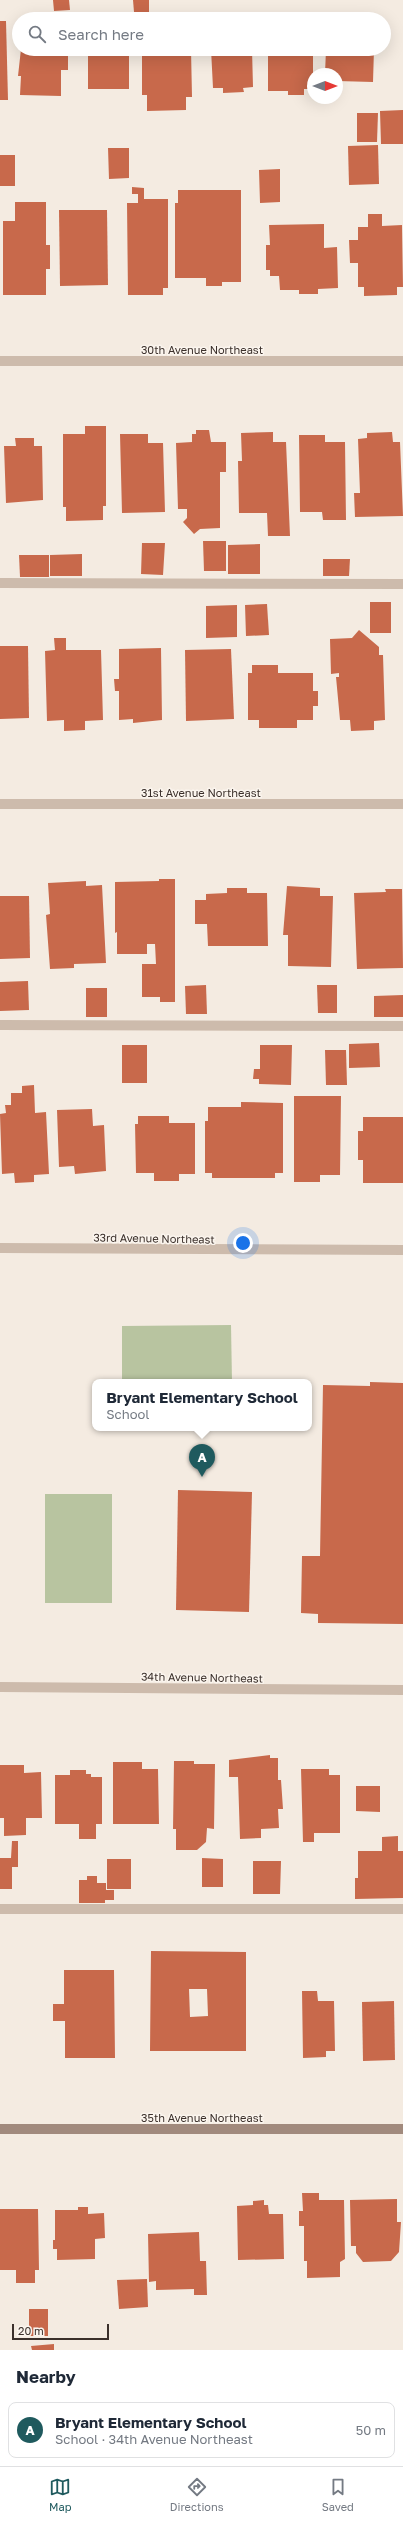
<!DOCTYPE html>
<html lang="en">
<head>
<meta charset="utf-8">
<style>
	body { margin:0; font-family:"Golos Text",sans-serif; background:#f2f2f3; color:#1f2937 }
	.compass { position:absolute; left:307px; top:68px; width:36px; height:36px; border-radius:50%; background:#fff; box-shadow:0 4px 16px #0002; rotate:90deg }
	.scale { position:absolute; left:12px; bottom:10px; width:97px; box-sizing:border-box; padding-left:4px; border:2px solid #3b302b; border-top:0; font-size:11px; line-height:14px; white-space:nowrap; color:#3b302b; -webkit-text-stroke:3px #fbf5ee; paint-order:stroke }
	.you { position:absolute; left:243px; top:1243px; width:14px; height:14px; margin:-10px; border:3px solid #fff; border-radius:50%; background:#1a73e8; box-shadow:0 0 0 6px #1a73e833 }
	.badge { display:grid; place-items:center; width:26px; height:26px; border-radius:50%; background:#1f5a5e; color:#fff; font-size:13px; font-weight:700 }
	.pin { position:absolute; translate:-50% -33px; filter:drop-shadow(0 1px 2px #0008) }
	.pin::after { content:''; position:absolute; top:21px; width:14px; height:12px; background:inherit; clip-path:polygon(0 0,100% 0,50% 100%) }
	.popup { position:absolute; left:92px; top:1379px; width:220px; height:52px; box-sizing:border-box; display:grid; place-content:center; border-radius:8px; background:#fff; filter:drop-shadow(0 1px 3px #0005); font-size:13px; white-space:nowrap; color:#747a83 }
	.popup b { font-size:15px; color:#1f2937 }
	.popup::after { content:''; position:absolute; left:50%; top:100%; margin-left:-8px; border:8px solid transparent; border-top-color:#fff }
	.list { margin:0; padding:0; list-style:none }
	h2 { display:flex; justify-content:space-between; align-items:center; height:52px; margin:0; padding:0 16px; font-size:17px }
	h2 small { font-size:13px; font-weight:400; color:#747a83 }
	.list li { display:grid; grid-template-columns:26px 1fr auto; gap:12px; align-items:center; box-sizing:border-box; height:56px; margin:0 8px 8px; padding:0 8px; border:1px solid #e0e1e3; border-radius:8px }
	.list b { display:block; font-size:15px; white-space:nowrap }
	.list p { margin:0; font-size:13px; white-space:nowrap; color:#747a83 }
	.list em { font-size:13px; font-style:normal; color:#747a83 }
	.icon { flex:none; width:22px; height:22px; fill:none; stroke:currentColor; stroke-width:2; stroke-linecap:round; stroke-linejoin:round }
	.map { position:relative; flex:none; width:403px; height:2350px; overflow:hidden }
	.search { position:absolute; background:#fff; box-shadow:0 4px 16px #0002; left:12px; right:12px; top:12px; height:44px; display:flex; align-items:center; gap:10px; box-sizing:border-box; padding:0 14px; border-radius:22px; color:#747a83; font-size:15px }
	.sheet { height:116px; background:#fff }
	nav { display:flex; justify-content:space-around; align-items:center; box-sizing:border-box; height:56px; border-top:1px solid #e0e1e3; background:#fff; font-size:11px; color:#747a83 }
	nav a { display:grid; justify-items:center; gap:2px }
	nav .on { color:#1f5a5e }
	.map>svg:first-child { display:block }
	.green { fill:#b8c4a0 }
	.building { fill:#c8694b; fill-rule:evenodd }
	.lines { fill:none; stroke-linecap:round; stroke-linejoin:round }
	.service { stroke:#cdbbac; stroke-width:10 }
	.minor { stroke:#cdbbac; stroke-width:10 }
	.secondary { stroke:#a18a7d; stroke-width:10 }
	.labels { text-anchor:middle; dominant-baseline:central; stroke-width:3; stroke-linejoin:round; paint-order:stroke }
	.street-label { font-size:11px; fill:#3b302b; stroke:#fbf5ee }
</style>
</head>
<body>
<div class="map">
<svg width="403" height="2350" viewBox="0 0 403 2350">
	<rect width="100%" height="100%" fill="#f4ebe1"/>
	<g class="green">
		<path d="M231,1325L232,1382H122V1326Z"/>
		<rect x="45" y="1494" width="67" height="109"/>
	</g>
	<g class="building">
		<path d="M53,0H69L70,10L54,11Z"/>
		<path d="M133,0H149V12H134Z"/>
		<rect x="160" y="12" width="22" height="7"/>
		<rect x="237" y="15" width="14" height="4"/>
		<path d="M0,21H6L8,100H0Z"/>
		<path d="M21,49H61V55H68V70H61V96L20,95L21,76H18Z"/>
		<rect x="88" y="49" width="41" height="40"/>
		<path d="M142,49H191L192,97H186V110L147,111V95H142Z"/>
		<path d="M211,49H252L253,87L243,88L244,92L223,93V88H213Z"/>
		<path d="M268,49H313V89H304V95H288V91H268Z"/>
		<path d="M326,49H374L373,82L337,81V74H325Z"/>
		<path d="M403,110V144H381L380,111Z"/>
		<path d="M357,113H378L377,142H357Z"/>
		<path d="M378,145L379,184L349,185L348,146Z"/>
		<path d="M108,148H129V178L109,179Z"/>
		<rect x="0" y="155" width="15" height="31"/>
		<path d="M280,169V202L260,203L259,170Z"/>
		<path d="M132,187L144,188V199H168V288H163V295H128L127,203H138V194H132Z"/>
		<path d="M178,190H241V282H222V286H206V278H175V203H178Z"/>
		<path d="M15,202H46V245H50V269H46V295H3V221H15Z"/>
		<path d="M59,210H107L108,285L60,286Z"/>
		<path d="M368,214H382V226L402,225L403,287H397V295L364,296V287H358V263H350L349,240H358V227H368Z"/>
		<path d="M324,224V248L337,247L338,288L318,289V294H299V290H280L279,276H270V270H266V245H270L269,225Z"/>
		<path d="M85,426H106V506H103V520L66,521V507H63V434H85Z"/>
		<path d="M196,430H209L211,442H226V472H220V528L200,529L194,534L183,522L187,518V509H178L176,443L192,442V434H196Z"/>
		<path d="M273,432V442H286L290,536H268L267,513H239L238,461H242L241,433Z"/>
		<path d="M392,432L393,442H400L403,516L355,517L354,493H360L358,439L367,438V433Z"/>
		<path d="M120,434H148V443H163L165,512L122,513Z"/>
		<path d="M299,435H325V442H345L346,520H323L322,512H300Z"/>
		<path d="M15,438H34V446H42L43,500L6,503L4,446H16Z"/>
		<path d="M203,541H226V571H204Z"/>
		<path d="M142,543H165L163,575L141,574Z"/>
		<path d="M260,544V574H228V545Z"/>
		<path d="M82,554V576H50V555Z"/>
		<path d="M19,555H49V577H20Z"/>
		<path d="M323,559H350L349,576H323Z"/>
		<rect x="370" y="602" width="21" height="31"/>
		<path d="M267,604L269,635L246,636L245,605Z"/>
		<path d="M237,605V637L206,638V606Z"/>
		<path d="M359,630L379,647V655H383L385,720L374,721V730L351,731L350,720H340L336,677H339V673L331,674L330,639L352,638Z"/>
		<path d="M54,638H66V650H101L103,720L85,721V730L64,731V720L47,721L45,651L55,650Z"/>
		<path d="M0,646H28L29,718L0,719Z"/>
		<path d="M161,648L162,720L133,723V719L119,720V691H115L114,679H119V649Z"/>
		<path d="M231,649L234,719L186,721L185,650Z"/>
		<path d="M252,665H278V673H313V691H318V706H313V720H297V728H259V720H248V673H252Z"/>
		<path d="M159,879H175V1002H160V997H142V964H156L155,944H147V954H117V932L115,933V882L159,881Z"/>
		<path d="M86,881V886L102,885L106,963L74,964V968L50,969L46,915L50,914L48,883Z"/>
		<path d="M287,886L320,888V896H333L331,967L288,966V935H283Z"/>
		<path d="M227,888H247V893H267L268,946H208L207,924H195V900H206V894L227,893Z"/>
		<path d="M385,889H402L403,968L357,969L354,893L386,892Z"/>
		<path d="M0,896H29L30,958L0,959Z"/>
		<path d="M28,981L29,1010L0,1011V982Z"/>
		<path d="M206,985L207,1014H186L185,986Z"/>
		<path d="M317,985H337V1013H318Z"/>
		<rect x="86" y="988" width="21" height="29"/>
		<path d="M403,995V1017H374V996Z"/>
		<path d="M379,1043L380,1067L349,1068V1044Z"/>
		<rect x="122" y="1045" width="25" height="38"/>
		<path d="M260,1045H292L291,1085L259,1084V1079H253L254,1069H260Z"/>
		<path d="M325,1050H346L347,1085H326Z"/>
		<path d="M34,1085L35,1113L46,1112L49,1174L34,1175V1182L15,1183L14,1173L2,1174L0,1114L6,1113L5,1105H11V1093H22V1086Z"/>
		<path d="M294,1096H341L340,1175H320V1182H294Z"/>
		<path d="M241,1102L283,1103V1173H275V1178H212V1173H205V1121H208V1107H241Z"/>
		<path d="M92,1109L93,1126L104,1125L106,1171L75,1174L74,1166L59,1167L57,1110Z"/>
		<path d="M138,1116H169V1123H195V1174H179V1181H154V1173H136L135,1124H138Z"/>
		<path d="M363,1117H403V1183H363V1160H358V1131H363Z"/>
		<path d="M370,1382L403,1383V1624L318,1623V1614L301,1613L302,1556H320L323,1385L370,1386Z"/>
		<path d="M178,1490L252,1492L249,1612L176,1610Z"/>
		<path d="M270,1755V1758H278V1780H281L283,1809H278L279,1828L261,1829V1838L240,1839L238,1777H229V1760Z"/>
		<path d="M174,1761H194V1764H215L214,1829L207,1828L206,1842L197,1850H176V1829H173Z"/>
		<path d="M113,1762H142V1769H158L159,1824H113Z"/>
		<path d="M0,1765H24V1773L41,1772L42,1818H26V1835L4,1836V1818H0Z"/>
		<path d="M301,1769H329V1775H340V1833H314V1842H303Z"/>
		<path d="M70,1770H86V1774H91V1777H102V1824H96V1839H79V1824H55V1775H70Z"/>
		<path d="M356,1786H380V1812L356,1811Z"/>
		<path d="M398,1836V1851H403V1898L355,1899V1878H358V1851H382V1837Z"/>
		<path d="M12,1841H18V1867H12V1889H0V1858H11Z"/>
		<path d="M202,1858L223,1859V1887H202Z"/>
		<rect x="107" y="1859" width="24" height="30"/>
		<path d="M253,1861H281L280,1894H253Z"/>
		<path d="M87,1876H97V1883H106V1890H114V1900H105V1903H79V1880H87Z"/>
		<path d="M151,1951L246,1952V2051H150ZM189,1989H207L208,2016L190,2017Z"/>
		<path d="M64,1970H114L115,2058H65V2021H53V2004H64Z"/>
		<path d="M302,1991H317L318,2001H334L335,2051H326V2057L303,2058Z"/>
		<path d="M394,2001L395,2060L363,2061L362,2002Z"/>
		<path d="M302,2193H319V2200H344L345,2259L340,2262V2277L307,2278V2261H304V2226H299V2211H303Z"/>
		<path d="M397,2199V2222H401L399,2252L391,2261L363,2262L356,2253V2246H351L350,2200Z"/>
		<path d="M264,2200V2205H268L269,2214H283L284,2259L238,2260L237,2206L253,2205V2201Z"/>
		<path d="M78,2207H88V2214L104,2213L105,2238L95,2239V2259L57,2260V2249H53V2240H55V2210H78Z"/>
		<path d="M0,2209H38L39,2270H35V2283H16V2270H0Z"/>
		<path d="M199,2232L200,2261H206L207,2295H194V2289L156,2290V2281L149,2282L148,2234Z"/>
		<path d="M147,2279L148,2307L119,2309L117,2280Z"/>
		<rect x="29" y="2309" width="19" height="27"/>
		<path d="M54,2344V2350H32L31,2346Z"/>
	</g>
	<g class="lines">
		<g class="service">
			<path d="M0,583L403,584"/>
			<path d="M0,1025L403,1026"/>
			<path d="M0,1909H403"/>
		</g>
		<g class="minor">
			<path d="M0,361H403"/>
			<path d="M0,804H403"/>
			<path d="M0,1248L403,1250"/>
			<path d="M0,1687L403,1690"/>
		</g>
		<path class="secondary" d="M0,2129H403"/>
	</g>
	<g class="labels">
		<g class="street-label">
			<text x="202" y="349">30th Avenue Northeast</text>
			<text x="201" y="792">31st Avenue Northeast</text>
			<text transform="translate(154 1238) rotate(1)">33rd Avenue Northeast</text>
			<text transform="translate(202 1677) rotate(1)">34th Avenue Northeast</text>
			<text x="202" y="2117">35th Avenue Northeast</text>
		</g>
	</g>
</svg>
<svg class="compass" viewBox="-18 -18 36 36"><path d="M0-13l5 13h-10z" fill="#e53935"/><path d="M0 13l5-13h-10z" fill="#747a83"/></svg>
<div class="scale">20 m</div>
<div class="you"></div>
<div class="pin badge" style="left:202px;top:1477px">A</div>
<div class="popup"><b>Bryant Elementary School</b>School</div>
<div class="search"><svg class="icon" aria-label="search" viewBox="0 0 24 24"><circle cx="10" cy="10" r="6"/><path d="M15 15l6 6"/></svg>Search here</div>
</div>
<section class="sheet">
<h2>Nearby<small></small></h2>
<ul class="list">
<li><span class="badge">A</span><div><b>Bryant Elementary School</b><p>School · 34th Avenue Northeast</p></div><em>50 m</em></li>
</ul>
</section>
<nav>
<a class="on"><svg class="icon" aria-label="map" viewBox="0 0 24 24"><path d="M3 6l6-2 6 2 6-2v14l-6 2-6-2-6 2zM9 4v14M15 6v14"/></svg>Map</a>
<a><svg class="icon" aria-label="directions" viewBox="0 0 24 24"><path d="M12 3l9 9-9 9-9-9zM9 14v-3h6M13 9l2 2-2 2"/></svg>Directions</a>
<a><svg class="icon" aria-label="saved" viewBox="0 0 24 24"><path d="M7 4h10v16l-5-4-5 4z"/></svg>Saved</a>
</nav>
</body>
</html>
